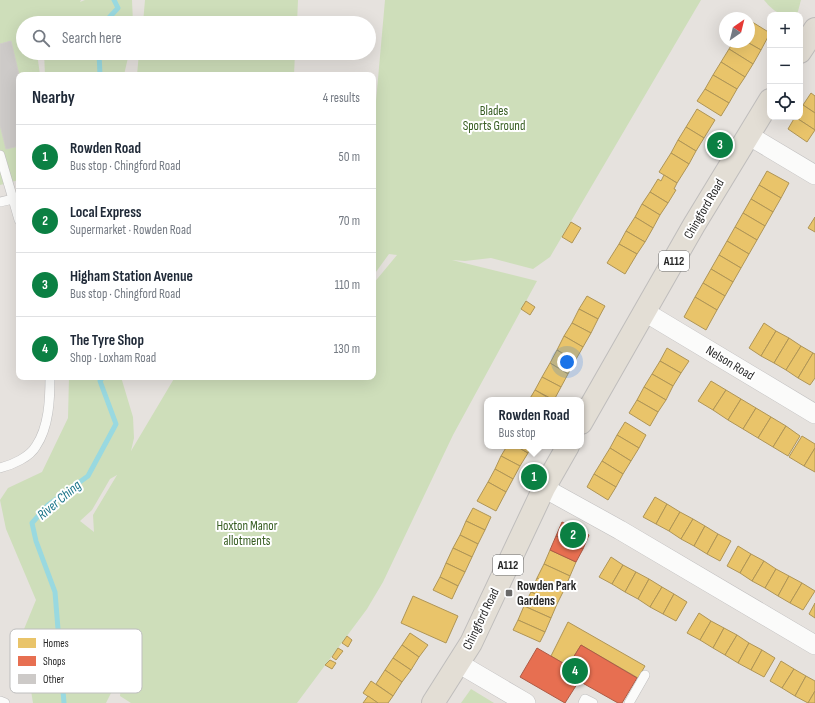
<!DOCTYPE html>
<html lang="en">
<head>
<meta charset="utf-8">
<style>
	body { margin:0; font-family:"Sofia Sans Condensed",sans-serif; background:#f6f6f7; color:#1f2937 }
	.controls { position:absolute; right:12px; top:12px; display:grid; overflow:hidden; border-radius:8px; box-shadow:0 4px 16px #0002 }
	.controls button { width:36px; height:36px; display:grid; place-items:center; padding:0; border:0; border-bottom:1px solid #e0e1e3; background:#fff; color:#1f2937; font:20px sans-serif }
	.compass { position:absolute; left:719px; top:12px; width:36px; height:36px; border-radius:50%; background:#fff; box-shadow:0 4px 16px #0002; rotate:35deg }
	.you { position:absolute; left:567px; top:362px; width:14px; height:14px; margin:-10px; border:3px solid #fff; border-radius:50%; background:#1a73e8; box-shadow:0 0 0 6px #1a73e833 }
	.badge { display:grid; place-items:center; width:26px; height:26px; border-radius:50%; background:#0b8043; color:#fff; font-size:13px; font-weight:700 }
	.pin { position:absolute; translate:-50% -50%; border:2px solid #fff; box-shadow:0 1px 4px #0006 }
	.popup { position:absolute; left:484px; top:397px; width:100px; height:52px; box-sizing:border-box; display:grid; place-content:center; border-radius:8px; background:#fff; filter:drop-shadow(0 1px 3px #0005); font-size:13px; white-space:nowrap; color:#747a83 }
	.popup b { font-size:15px; color:#1f2937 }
	.popup::after { content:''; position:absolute; left:50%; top:100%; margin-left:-8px; border:8px solid transparent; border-top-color:#fff }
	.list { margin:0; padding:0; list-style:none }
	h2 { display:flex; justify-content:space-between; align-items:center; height:52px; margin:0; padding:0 16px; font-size:17px }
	h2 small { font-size:13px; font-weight:400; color:#747a83 }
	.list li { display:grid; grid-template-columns:26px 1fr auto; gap:12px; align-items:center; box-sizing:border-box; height:64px; padding:0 16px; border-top:1px solid #e0e1e3 }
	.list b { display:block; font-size:15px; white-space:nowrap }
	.list p { margin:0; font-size:13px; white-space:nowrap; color:#747a83 }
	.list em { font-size:13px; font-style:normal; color:#747a83 }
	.icon { flex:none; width:22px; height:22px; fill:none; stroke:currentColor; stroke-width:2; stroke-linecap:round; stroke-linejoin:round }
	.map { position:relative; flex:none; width:815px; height:703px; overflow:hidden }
	.search { position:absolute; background:#fff; box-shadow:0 4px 16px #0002; left:16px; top:16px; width:360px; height:44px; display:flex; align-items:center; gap:10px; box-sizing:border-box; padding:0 14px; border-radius:22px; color:#747a83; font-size:15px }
	.panel { position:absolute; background:#fff; box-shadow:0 4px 16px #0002; left:16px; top:72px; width:360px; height:308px; border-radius:8px }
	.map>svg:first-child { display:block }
	.green { fill:#cedeba; fill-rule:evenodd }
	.homes { fill:#e9c46a; stroke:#af9556 }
	.shops { fill:#e76f51; stroke:#ae5a45 }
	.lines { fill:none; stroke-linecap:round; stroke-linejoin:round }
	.stream { stroke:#99d9e0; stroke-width:5 }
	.building { fill:#cdcac8; stroke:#d1cdca }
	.lane-casing { stroke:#c0bfbf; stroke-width:10 }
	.street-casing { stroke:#c0bfbf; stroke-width:20 }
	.primary-casing { stroke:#bfbdbc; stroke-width:24 }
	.lane { stroke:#fbfbfa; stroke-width:9 }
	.street { stroke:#fbfbfa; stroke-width:19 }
	.primary { stroke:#e3ded5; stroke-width:22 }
	.poi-dot { fill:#6a6968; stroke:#fff; stroke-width:1.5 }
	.labels { text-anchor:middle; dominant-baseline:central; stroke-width:4; stroke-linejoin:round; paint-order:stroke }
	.shield { fill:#fff; stroke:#686868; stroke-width:1 }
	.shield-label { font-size:12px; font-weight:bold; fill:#282828 }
	.park-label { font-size:13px; fill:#365c21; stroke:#fff }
	.street-label { font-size:13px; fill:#282828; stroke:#fff }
	.poi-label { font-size:13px; font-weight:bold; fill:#282828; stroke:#fff; text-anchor:start }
	.water-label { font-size:14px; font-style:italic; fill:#1b7489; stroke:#fff }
	.key { fill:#fff; stroke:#bebebe; stroke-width:1 }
	.key-label { font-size:11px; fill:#282828 }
</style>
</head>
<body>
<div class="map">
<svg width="815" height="703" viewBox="0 0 815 703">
	<rect width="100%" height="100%" fill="#e6e2de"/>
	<g class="green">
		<path d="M0,0H81L80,2L85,0H132L133,23H23V53H37L40,75H19V180L0,185Z"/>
		<path d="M145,0H298L297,23H143Z"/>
		<path d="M385,0H701L550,257L533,269L491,258L465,261L452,260L537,281L453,435L383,582L367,609L297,703H131L120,696L123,669L106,703H33L22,634L36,600L6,529L0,500L8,488L42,472L68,418L69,377H121L133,417L134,438L131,451L175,377H373V284L397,255L389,254L373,276V135ZM117,475L93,515L94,532L80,521L92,510L110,479Z"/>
		<path d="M764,0H801L797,15C779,15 775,13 764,0Z"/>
		<path d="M44,53H129L124,75H45Z"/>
		<path d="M139,53H295L294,75H137Z"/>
		<path d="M471,689L494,703H461Z"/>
	</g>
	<g class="homes">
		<path d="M749,20L770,33L761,50L747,42H749Z"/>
		<path d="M733,42H747L761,50L753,64L729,49Z"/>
		<path d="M729,49L753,64L745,77L721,62Z"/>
		<path d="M721,62L745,77L737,89L713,75Z"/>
		<path d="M713,75L737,89L729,103L705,89Z"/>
		<path d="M705,89L729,103L721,116L697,101Z"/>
		<path d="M811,93L815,96V113L803,105Z"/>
		<path d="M803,105L815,113V130L795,117H800V110Z"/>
		<path d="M697,109L715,120L704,138L686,127Z"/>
		<path d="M795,117L815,130L807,142L788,129Z"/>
		<path d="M686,127L704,138L696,151L678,140Z"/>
		<path d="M678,140L696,151L689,164L671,153Z"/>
		<path d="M671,153L689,164L677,183L659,172Z"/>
		<path d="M767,171L789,183L781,198L759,185Z"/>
		<path d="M664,175L677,183L674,189L676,190L668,203L650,192L658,179L661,181Z"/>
		<path d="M759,185L781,198L773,212L751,199Z"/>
		<path d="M650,192L668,203L660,215L642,204Z"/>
		<path d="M751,199L773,212L765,226L743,213Z"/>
		<path d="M642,204L660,215L653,228L635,217Z"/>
		<path d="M743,213L765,226L757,240L735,227Z"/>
		<path d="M635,217L653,228L645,242L626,231Z"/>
		<path d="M815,217V232L808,228Z"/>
		<path d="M571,222L581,228L572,243L562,237Z"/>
		<path d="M735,227L757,240L749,254L727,241Z"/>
		<path d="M626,231L645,242L637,254L619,244Z"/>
		<path d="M727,241L749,254L741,268L719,255Z"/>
		<path d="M619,244L637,254L625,274L607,263Z"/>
		<path d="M719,255L741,268L733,282L711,269Z"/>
		<path d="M711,269L733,282L725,296L703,283Z"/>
		<path d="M703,283L725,296L717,310L695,297Z"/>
		<path d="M587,296L605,306L598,319L579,309Z"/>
		<path d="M695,297L717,310L706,330L684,317Z"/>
		<path d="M526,301L535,307L530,315L521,309Z"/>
		<path d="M579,309L598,319L591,333L572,323Z"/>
		<path d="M572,323L591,333L583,347L564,336Z"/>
		<path d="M764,323L776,331L761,356L749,348Z"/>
		<path d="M776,331L789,338L774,363L761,356Z"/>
		<path d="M564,336L583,347L575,361L557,350Z"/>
		<path d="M789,338L801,346L786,370L774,363Z"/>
		<path d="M801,346L813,353L798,378L786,370Z"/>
		<path d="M667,348L689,361L681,373L660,361Z"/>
		<path d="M557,350L575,361L568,374L550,363Z"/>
		<path d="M813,353L815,354V378L810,385L798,378Z"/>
		<path d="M660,361L681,373L673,386L652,374Z"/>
		<path d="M550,363L568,374L561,387L542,377Z"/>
		<path d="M652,374L673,386L666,400L644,387Z"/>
		<path d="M542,377L561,387L554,400L535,390Z"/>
		<path d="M711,381L726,390L713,410L698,401Z"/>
		<path d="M644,387L666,400L658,412L637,400Z"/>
		<path d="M535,390L552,400H529Z"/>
		<path d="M726,390L741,399L728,420L713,410Z"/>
		<path d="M741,399L756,408L743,429L728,420Z"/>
		<path d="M637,400L658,412L650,426L629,413Z"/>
		<path d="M756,408L771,417L758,438L743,429Z"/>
		<path d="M771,417L786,426L773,447L758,438Z"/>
		<path d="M625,422L646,435L639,448L617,435Z"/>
		<path d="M786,426L800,436L788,456L773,447Z"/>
		<path d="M617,435L639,448L631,461L610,448Z"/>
		<path d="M802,436L815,444V448L804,466L789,457Z"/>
		<path d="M507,446H516L528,453L520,466L501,456Z"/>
		<path d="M516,446H531L528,453Z"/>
		<path d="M610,448L631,461L623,474L602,461Z"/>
		<path d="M815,448V472L804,466Z"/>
		<path d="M501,456L520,466L513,479L495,469Z"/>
		<path d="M602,461L623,474L616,487L594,474Z"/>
		<path d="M495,469L513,479L506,492L488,482Z"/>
		<path d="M594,474L616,487L608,500L587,487Z"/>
		<path d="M488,482L506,492L496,511L477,501Z"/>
		<path d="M655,497L667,504L656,524L643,517Z"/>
		<path d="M667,504L680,512L669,531L656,524Z"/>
		<path d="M473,508L491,517L485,530L466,521Z"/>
		<path d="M680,512L693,519L681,539L669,531Z"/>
		<path d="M693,519L705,526L694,546L681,539Z"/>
		<path d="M466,521L485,530L478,544L460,535Z"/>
		<path d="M705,526L718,534L707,554L694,546Z"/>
		<path d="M718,534L731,541L720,561L707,554Z"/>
		<path d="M460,535L478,544L472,557L453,548Z"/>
		<path d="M738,546L751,554L740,573L727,566Z"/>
		<path d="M453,548L472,557L465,572L446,563Z"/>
		<path d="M550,550L576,562L570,576L544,564Z"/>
		<path d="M751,554L764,561L752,581L740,573Z"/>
		<path d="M611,557L623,565L612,584L599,577Z"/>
		<path d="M764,561L776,569L765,588L752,581Z"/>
		<path d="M446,563L465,572L458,586L440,577Z"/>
		<path d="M544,564L570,576L564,590L537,578Z"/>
		<path d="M623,565L636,572L625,592L612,584Z"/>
		<path d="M776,569L789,576L778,596L765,588Z"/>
		<path d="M636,572L649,579L638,599L625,592Z"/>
		<path d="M789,576L802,583L790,603L778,596Z"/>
		<path d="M440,577L458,586L452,599L433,590Z"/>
		<path d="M537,578L564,590L557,604L531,592Z"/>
		<path d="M649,579L662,587L650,607L638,599Z"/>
		<path d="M802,583L815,591L803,610L790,603Z"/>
		<path d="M662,587L674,594L663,614L650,607Z"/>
		<path d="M531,592L557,604L551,618L524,606Z"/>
		<path d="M674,594L687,602L676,621L663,614Z"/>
		<path d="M413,596L458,616L446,643L401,623Z"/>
		<path d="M815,603V618L809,614Z"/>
		<path d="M524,606L551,618L545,632L518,620Z"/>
		<path d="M699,613L711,621L700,640L687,633Z"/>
		<path d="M518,620L545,632L540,642L513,630Z"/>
		<path d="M711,621L724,628L713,648L700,640Z"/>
		<path d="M568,622L645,666L638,678L581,645L568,666L551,656Z"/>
		<path d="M724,628L737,635L725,655L713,648Z"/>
		<path d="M410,633L428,645L419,657L402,645Z"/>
		<path d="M737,635L749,643L738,663L725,655Z"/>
		<path d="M347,636L352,640L348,647L342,643Z"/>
		<path d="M749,643L762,650L751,670L738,663Z"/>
		<path d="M402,645L419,657L411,670L393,658Z"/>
		<path d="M338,648L343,651L336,660L332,657Z"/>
		<path d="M762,650L775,658L764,677L751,670Z"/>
		<path d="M393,658L411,670L402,682L385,670Z"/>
		<path d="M330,660L336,663L332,669L325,665Z"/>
		<path d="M781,661L794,669L782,688L770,681Z"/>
		<path d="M794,669L806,676L795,696L782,688Z"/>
		<path d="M385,670L402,682L393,696L376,684Z"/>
		<path d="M806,676L815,681V691L808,703L795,696Z"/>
		<path d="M371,681L393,696L388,703H378L363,693Z"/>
		<path d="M815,691V703H808Z"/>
		<path d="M368,696L378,703H363Z"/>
	</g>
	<g class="shops">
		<path d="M562,522L589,535L583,549L556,536Z"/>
		<path d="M556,536L583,549L576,562L550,550Z"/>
		<path d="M581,645L637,678L622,703H618L579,681L565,703L520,677L537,648L568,666Z"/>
	</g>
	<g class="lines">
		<g class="stream">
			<path d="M104,23L118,8L114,0"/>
			<path d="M99,53L100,75"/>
			<path d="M64,703L55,592L36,541L32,523L48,505L88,476L116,424L100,381L103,377"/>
		</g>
	</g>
	<path class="building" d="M11,41L19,75V146L6,149L0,125V44Z"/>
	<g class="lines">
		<defs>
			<g id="lane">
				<path d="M0,155L13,199"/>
				<path d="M0,202L13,199L19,220"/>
				<path d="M0,468C12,465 30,457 36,446C49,427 50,399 50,377"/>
				<path d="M0,701L5,703"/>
				<path d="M583,703L585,699L593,703"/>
				<path d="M629,703L645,675"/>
			</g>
			<g id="street">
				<path d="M748,135L815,175"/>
				<path d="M645,312L815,414"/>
				<path d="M544,488L620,530L815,645"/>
				<path d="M458,663L526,703"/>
			</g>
			<g id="primary">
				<path d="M800,52L815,29"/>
				<path d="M581,423L694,225L770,100"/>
				<path d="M433,703L471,643L544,488L568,446"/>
			</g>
		</defs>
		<use href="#lane" class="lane-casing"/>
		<use href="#street" class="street-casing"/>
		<use href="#primary" class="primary-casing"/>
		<use href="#lane" class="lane"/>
		<use href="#street" class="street"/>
		<use href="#primary" class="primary"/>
	</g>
	<rect class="poi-dot" x="505" y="589" width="8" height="8" rx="2"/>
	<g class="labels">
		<g class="shield">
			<rect x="659" y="251" width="30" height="20" rx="3"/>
			<rect x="493" y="555" width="30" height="20" rx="3"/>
		</g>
		<g class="shield-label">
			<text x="674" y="261">A112</text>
			<text x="508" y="565">A112</text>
		</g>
		<g class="park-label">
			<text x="494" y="111">Blades<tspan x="494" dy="15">Sports Ground</tspan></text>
			<text x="247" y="526">Hoxton Manor<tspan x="247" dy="15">allotments</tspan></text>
		</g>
		<g class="street-label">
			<text transform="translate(704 209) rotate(-60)">Chingford Road</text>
			<text transform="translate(730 363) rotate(31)">Nelson Road</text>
			<text transform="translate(481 619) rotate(-64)">Chingford Road</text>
		</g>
		<g class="poi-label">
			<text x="517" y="586">Rowden Park<tspan x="517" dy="15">Gardens</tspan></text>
		</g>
		<g class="water-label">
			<text transform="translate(59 500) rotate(-40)">River Ching</text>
		</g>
	</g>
	<rect x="10" y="629" width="132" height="64" rx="6" class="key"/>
	<rect x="18" y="638" width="18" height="10" fill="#e9c46a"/>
	<rect x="18" y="656" width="18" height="10" fill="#e76f51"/>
	<rect x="18" y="674" width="18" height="10" fill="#cdcac8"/>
	<g class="key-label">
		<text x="43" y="647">Homes</text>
		<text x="43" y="665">Shops</text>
		<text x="43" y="683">Other</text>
	</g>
</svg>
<div class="controls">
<button>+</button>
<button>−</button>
<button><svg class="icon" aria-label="locate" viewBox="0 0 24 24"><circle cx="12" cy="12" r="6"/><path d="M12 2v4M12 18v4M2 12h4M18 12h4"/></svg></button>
</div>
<svg class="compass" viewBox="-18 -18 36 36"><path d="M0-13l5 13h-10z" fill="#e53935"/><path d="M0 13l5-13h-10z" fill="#747a83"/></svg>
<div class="you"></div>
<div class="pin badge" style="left:534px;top:477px">1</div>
<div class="popup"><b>Rowden Road</b>Bus stop</div>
<div class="pin badge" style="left:573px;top:535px">2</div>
<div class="pin badge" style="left:720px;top:145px">3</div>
<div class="pin badge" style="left:575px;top:671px">4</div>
<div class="search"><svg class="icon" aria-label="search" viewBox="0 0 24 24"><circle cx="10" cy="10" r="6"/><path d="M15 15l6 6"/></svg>Search here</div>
<section class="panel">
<h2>Nearby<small>4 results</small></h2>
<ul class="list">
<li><span class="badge">1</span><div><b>Rowden Road</b><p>Bus stop · Chingford Road</p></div><em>50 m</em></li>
<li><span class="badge">2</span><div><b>Local Express</b><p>Supermarket · Rowden Road</p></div><em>70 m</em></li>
<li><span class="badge">3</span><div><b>Higham Station Avenue</b><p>Bus stop · Chingford Road</p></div><em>110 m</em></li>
<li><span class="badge">4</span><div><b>The Tyre Shop</b><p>Shop · Loxham Road</p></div><em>130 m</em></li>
</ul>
</section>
</div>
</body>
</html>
